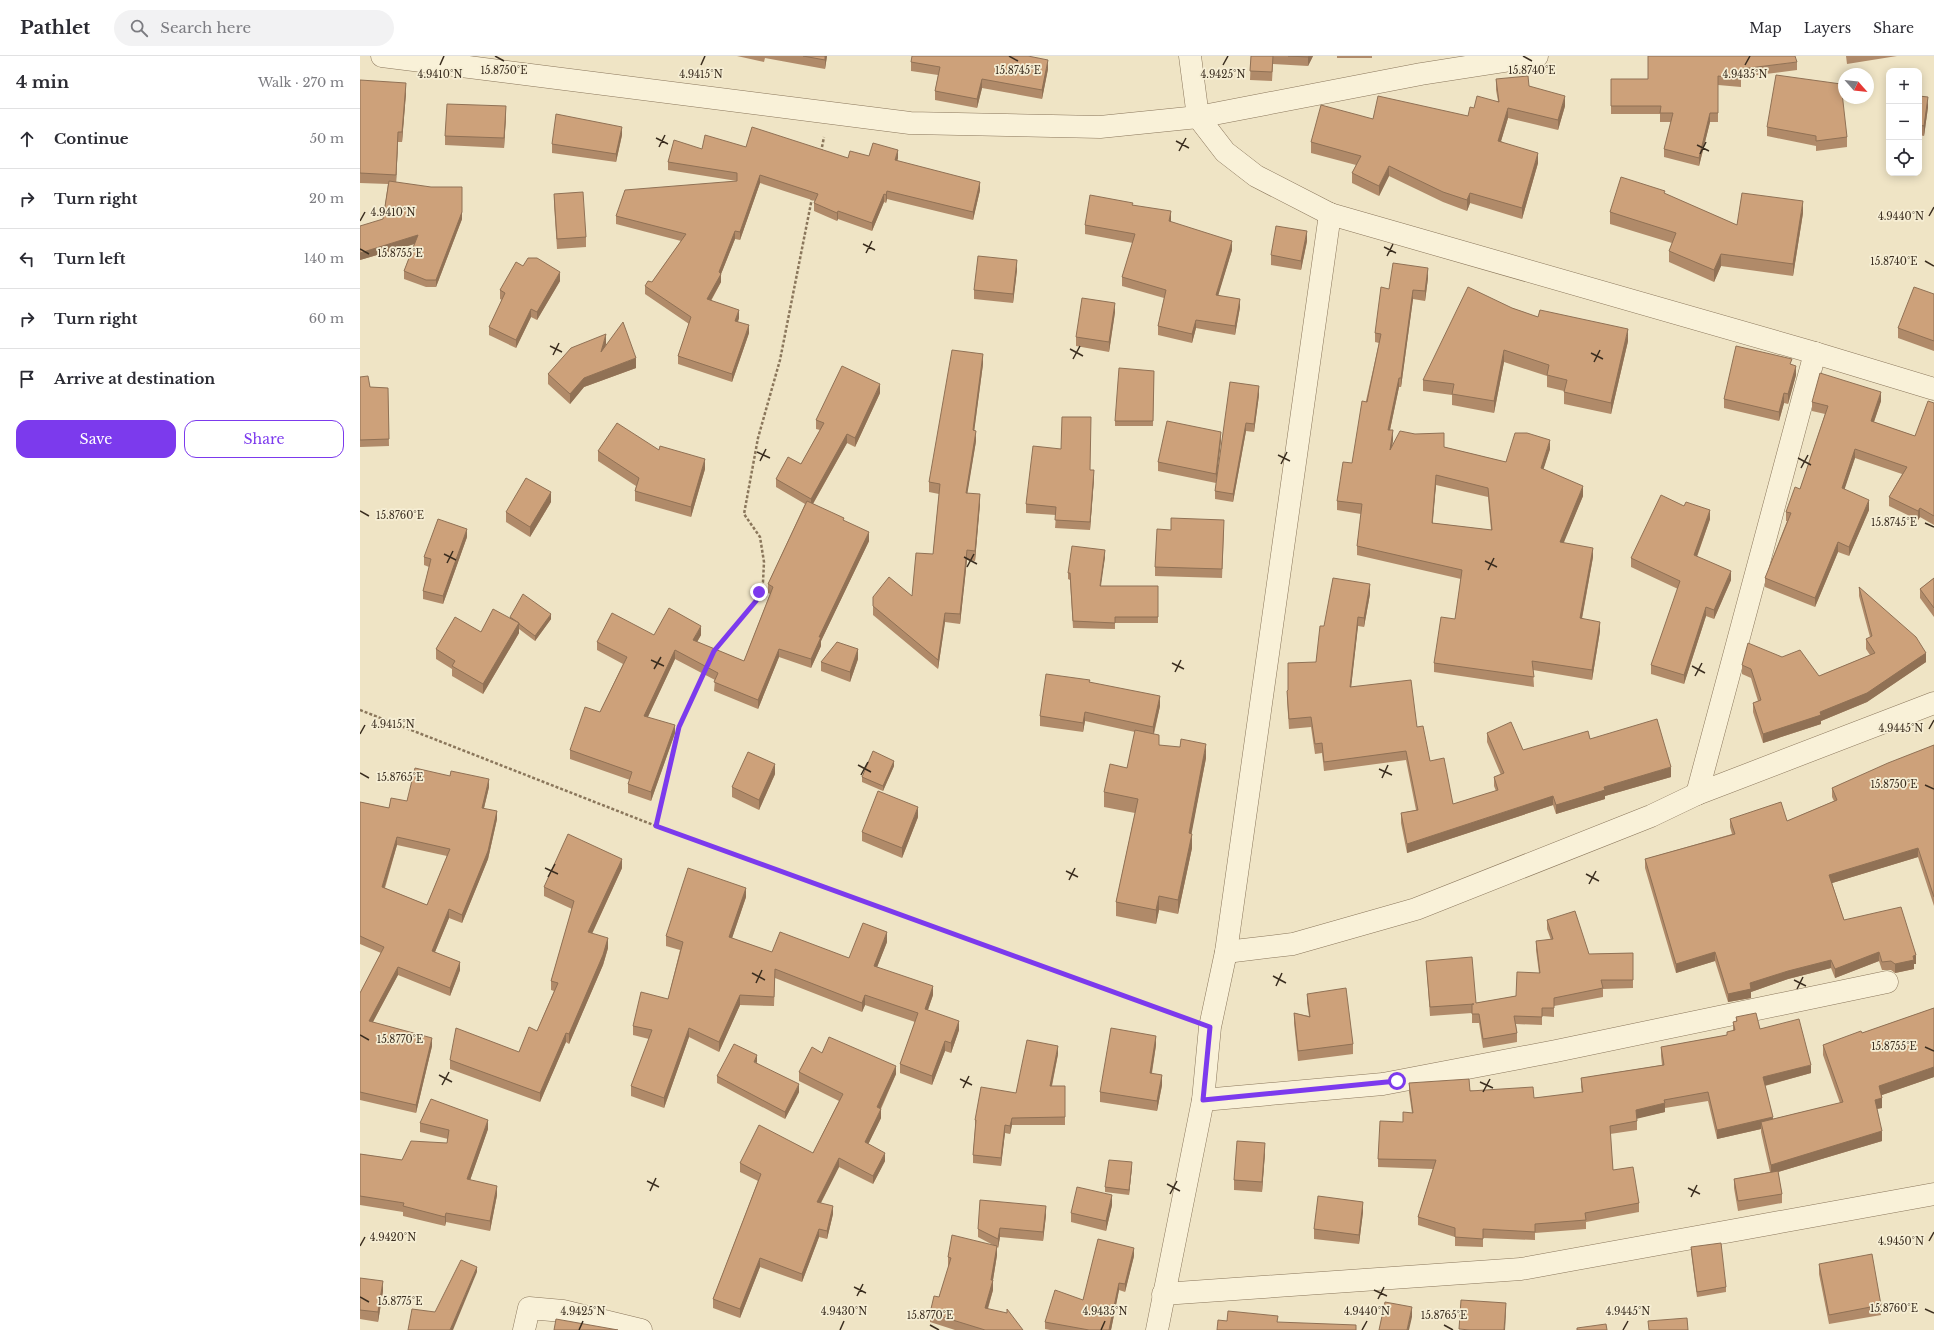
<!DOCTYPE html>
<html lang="en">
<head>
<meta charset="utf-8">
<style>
	body { margin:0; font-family:"Libre Baskerville",serif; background:#f2f2f3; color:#2b2b33 }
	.controls { position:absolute; right:12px; top:12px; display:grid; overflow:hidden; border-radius:8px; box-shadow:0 2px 10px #0003 }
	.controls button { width:36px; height:36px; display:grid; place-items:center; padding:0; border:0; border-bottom:1px solid #e1e1e2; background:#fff; color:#2b2b33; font:20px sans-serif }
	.compass { position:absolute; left:1478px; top:12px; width:36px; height:36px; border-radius:50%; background:#fff; box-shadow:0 2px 10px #0003; rotate:117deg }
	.stop { position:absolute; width:12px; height:12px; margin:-9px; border:3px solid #7c3aed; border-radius:50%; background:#fff }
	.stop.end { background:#7c3aed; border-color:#fff; box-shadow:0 1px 4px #0008 }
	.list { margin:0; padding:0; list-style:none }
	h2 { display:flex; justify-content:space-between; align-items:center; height:52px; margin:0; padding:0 16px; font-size:17px }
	h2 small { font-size:13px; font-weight:400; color:#7c7c81 }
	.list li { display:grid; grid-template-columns:26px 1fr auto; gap:12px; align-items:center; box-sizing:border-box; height:60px; padding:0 16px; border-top:1px solid #e1e1e2 }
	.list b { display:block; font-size:15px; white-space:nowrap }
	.list em { font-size:13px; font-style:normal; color:#7c7c81 }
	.actions { display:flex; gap:8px; padding:12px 16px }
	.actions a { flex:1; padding:9px 0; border:1px solid #7c3aed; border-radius:12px; text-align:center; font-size:14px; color:#7c3aed }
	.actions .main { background:#7c3aed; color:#fff }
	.icon { flex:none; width:22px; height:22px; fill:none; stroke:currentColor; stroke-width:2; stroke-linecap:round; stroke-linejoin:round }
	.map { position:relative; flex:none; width:1574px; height:1274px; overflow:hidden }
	header { display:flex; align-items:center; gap:24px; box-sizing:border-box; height:56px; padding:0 20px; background:#fff; border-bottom:1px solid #e1e1e2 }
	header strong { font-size:19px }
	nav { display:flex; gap:22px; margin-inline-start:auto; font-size:14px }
	.search { width:280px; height:36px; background:#f2f2f3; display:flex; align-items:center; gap:10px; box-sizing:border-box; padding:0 14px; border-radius:22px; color:#7c7c81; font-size:15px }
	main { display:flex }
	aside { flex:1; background:#fff }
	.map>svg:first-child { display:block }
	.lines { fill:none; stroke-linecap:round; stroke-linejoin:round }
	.minor-casing { stroke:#8a765b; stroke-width:23 }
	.path { stroke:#8a765b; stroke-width:2.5; stroke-dasharray:3 2; stroke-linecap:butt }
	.minor { stroke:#f9f1d8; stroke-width:22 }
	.wall { fill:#b08a69; fill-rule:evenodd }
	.shaded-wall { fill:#907155 }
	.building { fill:#cda17a; stroke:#907155; fill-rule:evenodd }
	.route { stroke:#7c3aed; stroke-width:5 }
	.ticks { fill:none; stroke:#3a2d1f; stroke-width:1.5 }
	.ticks-label { font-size:10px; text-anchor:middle; fill:#3a2d1f; stroke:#f6eed4; stroke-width:3.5; stroke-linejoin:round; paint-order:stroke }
</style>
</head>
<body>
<header>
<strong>Pathlet</strong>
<div class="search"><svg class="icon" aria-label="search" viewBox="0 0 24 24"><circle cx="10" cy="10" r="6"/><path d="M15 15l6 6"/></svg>Search here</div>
<nav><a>Map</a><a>Layers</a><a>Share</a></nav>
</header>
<main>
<aside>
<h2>4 min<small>Walk · 270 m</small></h2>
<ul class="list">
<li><svg class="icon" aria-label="ahead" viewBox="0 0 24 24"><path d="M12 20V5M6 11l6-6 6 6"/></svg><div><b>Continue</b></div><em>50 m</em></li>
<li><svg class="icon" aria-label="right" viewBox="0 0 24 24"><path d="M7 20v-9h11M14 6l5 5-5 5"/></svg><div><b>Turn right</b></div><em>20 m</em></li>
<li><svg class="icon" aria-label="left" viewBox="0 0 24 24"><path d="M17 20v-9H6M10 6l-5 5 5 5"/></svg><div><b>Turn left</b></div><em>140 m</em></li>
<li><svg class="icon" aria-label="right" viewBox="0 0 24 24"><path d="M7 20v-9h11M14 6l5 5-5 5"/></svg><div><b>Turn right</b></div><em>60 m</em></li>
<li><svg class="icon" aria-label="arrive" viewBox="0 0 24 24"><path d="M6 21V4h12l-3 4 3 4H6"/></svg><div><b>Arrive at destination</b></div></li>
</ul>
<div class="actions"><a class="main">Save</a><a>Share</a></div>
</aside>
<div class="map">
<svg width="1574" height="1274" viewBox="0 0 1574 1274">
	<rect width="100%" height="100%" fill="#efe4c5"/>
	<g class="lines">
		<defs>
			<g id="minor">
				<path d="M22,0L550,67L740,71L838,61L1061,18L1177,0"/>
				<path d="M830,0L838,61L865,96L896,120L970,158L1455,297L1574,333"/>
				<path d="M1337,738L1455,297"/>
				<path d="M866,896L933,888L1056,853L1291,760L1337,738L1574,647"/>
				<path d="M843,1044L1023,1028L1196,995L1527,926"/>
				<path d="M803,1238L1161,1213L1574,1138"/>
				<path d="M164,1274L169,1252L203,1255L281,1274"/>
				<path d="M797,1274L843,1044L850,971L866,896L970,158"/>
			</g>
		</defs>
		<use href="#minor" class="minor-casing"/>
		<g class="path">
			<path d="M461,96L464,81"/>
			<path d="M354,595L396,545L403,526L404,506L400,481L384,458L398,382L420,304L452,142"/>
			<path d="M0,654L296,770L825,962"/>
			<path d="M296,770L319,671L344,616"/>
		</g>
		<use href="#minor" class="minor"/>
	</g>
	<g class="wall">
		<path d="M377,0H467L465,13L405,2L404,6Z"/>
		<path d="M891,0H953L948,10L913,8L912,25L890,24Z"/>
		<rect x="977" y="0" width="35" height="2"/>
		<path d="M1486,0H1537L1487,8Z"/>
		<path d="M551,6L688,13L682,43L622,32L617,52L575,44V35L578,19L551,15Z"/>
		<path d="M1437,6V14L1381,21V31L1358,29V66H1350L1339,110L1304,101V93L1311,66H1300V58H1251V23H1288Z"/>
		<path d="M1136,23L1169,30L1205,50L1198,74L1148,62L1141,85L1178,107L1162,163L1110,147L1107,155L1083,146L1029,120L1019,140L992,127V117L996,109L951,97V86L1013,63L1108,60L1114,52L1138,45L1136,34Z"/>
		<path d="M0,24L46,37L42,86H38L36,126L102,163L76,231H66L44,223V215L54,188L0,204L23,163L28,128L0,127Z"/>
		<path d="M1559,40L1568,51L1564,80L1559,79Z"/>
		<path d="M146,60L144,92L85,89V80Z"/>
		<path d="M1407,71L1487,81V91L1456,95V90L1407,80Z"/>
		<path d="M262,79L256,106L192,97V88Z"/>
		<path d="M386,91L488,102L509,100L538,102L537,105L620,134L613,164L527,143L526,147L524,146L512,175L478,163L477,165L454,155V147L455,145L400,127L380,184L375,183L361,218V226L351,245L379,262L378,266L389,277L372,326L318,308V300L329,268L285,238V230L292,226L321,185L256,168V160L377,125L308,114V106L342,93Z"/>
		<path d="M194,138L226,181V191L197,193L194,148Z"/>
		<path d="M1305,138L1377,169L1443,157L1433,220L1361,210L1354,226L1309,206V195L1312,187L1250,168V156Z"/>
		<path d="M773,149L811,164V166L872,194L858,239L880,251L875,279L836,272L832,287L798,279V270L804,242L762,230V221L773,187L725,178V169Z"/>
		<path d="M947,185L941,214L911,209V199Z"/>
		<path d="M163,210L200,225L177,264L171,261L156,292L129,279V271L142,244L140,243V234Z"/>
		<path d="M657,214L653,247L614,243V234Z"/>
		<path d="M1068,222L1065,245L1053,243L1041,331H1039L1030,374L1033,384L1032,390L1084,391L1146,406L1190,393L1183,413L1223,440L1203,487L1233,501L1222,563L1240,575L1232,624L1173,614L1174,631L1074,616V607L1095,563L1101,523L997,499V490L1001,458L977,454V445L992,407L1019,287L1015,286V277L1029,233ZM1076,429L1128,441L1131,474L1072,467Z"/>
		<path d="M1574,238V295L1538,282V272Z"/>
		<path d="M1152,252L1178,261L1268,285L1251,358L1204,348V335L1187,331V320L1144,306L1134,357L1092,349V339L1063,335V324Z"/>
		<path d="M755,256L749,296L716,290V281Z"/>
		<path d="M246,288L245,291L276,312L224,331L210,348L188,328V318Z"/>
		<path d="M623,308L614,375L616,385L607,437L620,448L615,505L607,504L600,568L585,566L578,613L513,559V541L552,540L573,498L579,438L569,436V426Z"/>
		<path d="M1432,308L1436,319L1428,348L1424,347L1419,365L1364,352V343Z"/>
		<path d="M794,315L793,370H755V365Z"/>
		<path d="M0,321L10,331L28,332L29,390L0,391Z"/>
		<path d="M520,337L495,391L487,387L453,448L484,465L509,485L461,585V590L451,612L419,601L398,653L354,635L355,624L315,603L288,661L315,677L291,745L268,737V728L270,724L210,703V694L240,656L263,608L237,594V586L294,579H341L337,586L384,605L410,538L408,537V528L445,448L416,431V423L441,408L460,374L456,373V364Z"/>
		<path d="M899,339L894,376L886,375L873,446L855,443V435Z"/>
		<path d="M1521,345L1514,366L1555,380L1574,347V469L1560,461L1558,464L1529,450V441L1542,418L1495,402L1484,433L1509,454L1489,500L1478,496L1455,551L1405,531V522L1427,465H1426V456L1440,433L1465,358L1452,355V346Z"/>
		<path d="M861,384L856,427L798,415V406Z"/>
		<path d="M299,394L345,413L331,461L275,445V435L276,430L238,405V395Z"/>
		<path d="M730,414L734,423L730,474L695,472L696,459L666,457V448Z"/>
		<path d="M191,446L170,481L146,466V456Z"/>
		<path d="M1324,450L1350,463L1337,501L1371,524L1354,563L1346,560L1324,628L1291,618V609L1318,533L1271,511V502Z"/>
		<path d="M864,474L862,522L795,520V511Z"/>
		<path d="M107,481L83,548L63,543V535L69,511L64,509V501Z"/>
		<path d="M745,501L740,530H798V567H755V573L713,572L710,524L708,523V517Z"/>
		<path d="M1574,522V561L1560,542V533Z"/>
		<path d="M1499,531L1566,606L1507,646L1461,665V668L1403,687L1393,656V647L1398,645L1391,622L1382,618V609L1459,620L1510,599L1506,593V583L1510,581L1499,540Z"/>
		<path d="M1010,538L1004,571L998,570L991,631L1057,671L1070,705L1093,748L1136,735L1134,730V721L1141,719L1127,686V677L1163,694L1230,683L1311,721L1245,740V743L1196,758L1193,749L1047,797L1041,767V757L1056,754L1046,704L964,715L962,697L955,698L951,671L929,673L927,644V635L956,606L964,570Z"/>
		<path d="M150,561L191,563L175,585L159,573V577L123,638L92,620V613L76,603V593L121,576L150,562Z"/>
		<path d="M498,603L490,626L461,615V606Z"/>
		<path d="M730,626L800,650L794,678L799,689L846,702L831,778L832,792L818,858L799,854L796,868L756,860V846L775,757L744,751V736L767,712L775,676L725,665L723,676L680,670V660Z"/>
		<path d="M1574,689V850L1558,801L1472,827L1484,864L1556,908H1554V913L1535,917L1531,914H1522L1519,905L1475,922L1471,912L1428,923L1391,936V942L1368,946L1355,905L1316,917L1285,812V803L1372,778L1370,771V763L1427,765L1474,745L1472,741V732Z"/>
		<path d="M534,710L523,735L502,726V721Z"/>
		<path d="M415,718L399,754L372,741V731Z"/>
		<path d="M129,731L124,752L137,763L128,803L102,867L89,862L75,896L100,914L90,940L38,919L13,966L72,990L56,1057L0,1044V937L21,897L0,888V746L29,752L47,745ZM37,789L87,800L67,849L25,832Z"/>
		<path d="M558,761L542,802L502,785V776Z"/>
		<path d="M262,812L232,878L248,892L243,909L209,988L206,986L180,1046L90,1013V1004L159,996L177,975L194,935L191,934V925L212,853L184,840V831Z"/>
		<path d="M386,841L372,882L412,896L489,902L527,886L517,911L573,939L568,954L599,974L591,997L585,995L572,1029L540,1017V1008L555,966L505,949L502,956L415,922L414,950L380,949L359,996L329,981L304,1052L271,1040V1030L289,983L273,979V970L308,943L320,894L306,890V880Z"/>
		<path d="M1187,864L1229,898L1273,897V932L1243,933V941L1194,950V961L1182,960V969L1156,968L1157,977V986L1123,992L1119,967H1112V957L1070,960L1066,905L1116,947L1156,940L1179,917L1176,894V885L1191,884L1187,873Z"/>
		<path d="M947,938L993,988V998L938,1005L934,967V957L949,960L947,947Z"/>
		<path d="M1574,952V1021L1522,1039V1052L1517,1053L1522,1085L1418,1116L1422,1138V1147L1378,1155L1374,1132V1123L1410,1116L1401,1076V1073L1357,1083L1348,1045L1305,1052V1056L1277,1062V1074L1250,1078L1253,1114L1279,1147V1156L1226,1166V1173L1175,1177V1184L1123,1182V1191L1095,1190V1181L1058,1169V1161L1073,1113L1018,1111V1103L1043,1066L1052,1057L1049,1036V1027L1174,1042L1222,1037L1221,1031V1022L1302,1009L1301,1000V991L1367,979V976L1373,975V966H1376V961L1400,973L1451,1017L1405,1030L1413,1063L1480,1047L1463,999V989L1502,977Z"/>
		<path d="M796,989L792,1017L802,1029L797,1055L740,1046V1036Z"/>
		<path d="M462,997L536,1018L521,1053V1062L508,1088L525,1105L513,1128L479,1111L461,1147L473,1158L467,1183L459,1181L442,1226L400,1211L380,1262L353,1252V1243L398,1125L380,1116V1107L453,1097L479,1045L439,1025V1016Z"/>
		<path d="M698,998L692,1030H705V1069H652L650,1078L645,1077L641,1110L613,1107V1099L615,1072V1064L656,1037Z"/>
		<path d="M397,1007L439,1036L425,1063L357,1027V1020Z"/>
		<path d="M60,1067L128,1073L110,1124L137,1139L130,1175L86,1166L85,1170L43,1160V1156L0,1149V1098L42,1104L87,1087L88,1083L60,1076Z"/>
		<path d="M905,1097L902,1136L874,1134V1124Z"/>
		<path d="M772,1111L769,1139L745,1136V1131Z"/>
		<path d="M752,1149L746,1175L711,1166V1157Z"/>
		<path d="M1003,1156L999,1188L954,1183V1173Z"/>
		<path d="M686,1159L683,1185L640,1181L638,1192L637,1191V1199L633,1224V1234L628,1253L663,1274H595L570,1266V1257L579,1241L589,1211L588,1210V1201L633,1189L618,1181V1173Z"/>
		<path d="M1331,1191L1366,1231V1236L1337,1241L1331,1196Z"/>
		<path d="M774,1200L765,1236L759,1234L751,1274H690L685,1273V1266L723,1244Z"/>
		<path d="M1459,1208L1521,1249V1259L1469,1268L1459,1218Z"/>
		<path d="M0,1222L23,1235L18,1266L0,1263Z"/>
	</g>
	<g class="shaded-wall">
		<path d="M465,0H467L465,13Z"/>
		<path d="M949,0H953L948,10V1Z"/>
		<path d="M688,4V13L682,43V34Z"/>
		<path d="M622,23V32L617,52V43Z"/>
		<path d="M46,27V37L42,86V76Z"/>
		<path d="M1205,40V50L1198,74V64Z"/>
		<path d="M1568,41V51L1564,80V70Z"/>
		<path d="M146,50V60L144,92V82Z"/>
		<path d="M1148,52V62L1138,95V85Z"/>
		<path d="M1350,57V66L1339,110V102Z"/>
		<path d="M262,71V79L256,106V98Z"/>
		<path d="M38,76V86L36,129V119Z"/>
		<path d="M538,94V102L535,112V104Z"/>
		<path d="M1178,97V107L1162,163V152Z"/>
		<path d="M1029,110V120L1019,140V130Z"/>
		<path d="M400,119V127L380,184V176Z"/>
		<path d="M620,126V134L613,164V156Z"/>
		<path d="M102,131V163L76,231V224Z"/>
		<path d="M527,135V143L526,147V139Z"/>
		<path d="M1110,137V147L1107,155V144Z"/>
		<path d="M524,138V146L512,175V167Z"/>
		<path d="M1443,145V157L1433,220V208Z"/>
		<path d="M478,155V163L477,165V157Z"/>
		<path d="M811,155V164L809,174V165Z"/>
		<path d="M375,175V183L361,218V226L347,251V243L359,216Z"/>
		<path d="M947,175V185L941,214V205Z"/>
		<path d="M58,179V187L0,204V197Z"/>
		<path d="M872,185V194L856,247V239Z"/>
		<path d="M1361,198V210L1354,226V214Z"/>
		<path d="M657,204V214L653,247V238Z"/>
		<path d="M1068,212V222L1065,245V235Z"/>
		<path d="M200,216V225L177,264V256Z"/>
		<path d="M1053,234V243L1041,331V322Z"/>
		<path d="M880,243V251L875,279V270Z"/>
		<path d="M755,247V256L749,296V286Z"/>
		<path d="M171,253V261L156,292V284Z"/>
		<path d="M379,254V262L375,273V265Z"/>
		<path d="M836,264V272L832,287V278Z"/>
		<path d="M389,269V277L372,326V318Z"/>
		<path d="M1268,273V285L1251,358V347Z"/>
		<path d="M246,278V288L241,306V296Z"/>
		<path d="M1144,294V306L1134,357V345Z"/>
		<path d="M623,298V308L613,384V374Z"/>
		<path d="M276,302V312L224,331L210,348V338L224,322Z"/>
		<path d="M1436,310V319L1428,348V338Z"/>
		<path d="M1039,322V331L1028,383V374Z"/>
		<path d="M520,328V337L495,391V382Z"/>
		<path d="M899,330V339L894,376V368Z"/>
		<path d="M1521,336V345L1511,374V365Z"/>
		<path d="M1424,337V347L1419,365V356Z"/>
		<path d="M886,367V375L873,446V438Z"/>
		<path d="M1033,374V384L1030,404V394Z"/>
		<path d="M616,375V385L606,446V437Z"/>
		<path d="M861,376V384L856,427V418Z"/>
		<path d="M487,378V387L451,451V443Z"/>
		<path d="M1190,384V393L1181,421V412Z"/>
		<path d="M1495,393V402L1482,441V432Z"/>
		<path d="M345,403V413L331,461V451Z"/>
		<path d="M734,414V423L730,474V466Z"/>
		<path d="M1076,419V429L1072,476V467Z"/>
		<path d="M1223,430V440L1200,496V486Z"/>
		<path d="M191,436V446L170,481V471Z"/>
		<path d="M620,438V448L615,505V495Z"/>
		<path d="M1509,444V454L1489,500V491Z"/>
		<path d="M1560,452V461L1558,464V455Z"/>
		<path d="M1350,454V463L1334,508V499Z"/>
		<path d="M107,473V481L83,548V540Z"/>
		<path d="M509,476V485L461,585V590L451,612V603L459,581Z"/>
		<path d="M1478,486V496L1455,551V542Z"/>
		<path d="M1233,492V501L1220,572V562Z"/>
		<path d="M607,494V504L600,568V558Z"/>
		<path d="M745,494V501L740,537V530Z"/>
		<path d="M1371,515V524L1354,563V554Z"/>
		<path d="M1010,528V538L1004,571V562Z"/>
		<path d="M1346,551V560L1324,628V619Z"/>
		<path d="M585,557V566L578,613V604Z"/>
		<path d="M191,558V563L175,585V580Z"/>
		<path d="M998,561V570L990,641V631Z"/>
		<path d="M1240,566V575L1232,624V614Z"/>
		<path d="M159,567V577L123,638V628Z"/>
		<path d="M341,570V579L333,593V584Z"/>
		<path d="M419,593V601L398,653V644Z"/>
		<path d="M498,593V603L490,626V616Z"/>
		<path d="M315,594V603L284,669V660Z"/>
		<path d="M1566,597V606L1507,646L1461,665V668L1403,687V678L1460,656Z"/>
		<path d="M800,640V650L793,680V671Z"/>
		<path d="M725,656V665L723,676V667Z"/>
		<path d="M315,669V677L291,745V736Z"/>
		<path d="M846,688V702L829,791V777Z"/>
		<path d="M534,705V710L523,735V730Z"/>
		<path d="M415,708V718L399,754V744Z"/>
		<path d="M1311,711V721L1245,740V743L1196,758V749L1244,731Z"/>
		<path d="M129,723V731L122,760V752Z"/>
		<path d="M1193,740V749L1047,797V788Z"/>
		<path d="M558,751V761L542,802V792Z"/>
		<path d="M137,755V763L128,803L102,867V859Z"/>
		<path d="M832,778V792L818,858V844Z"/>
		<path d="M37,781V789L22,839V831Z"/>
		<path d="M1558,792V801L1469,828V819Z"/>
		<path d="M262,803V812L228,886V876Z"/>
		<path d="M386,832V841L369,891V881Z"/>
		<path d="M799,840V854L796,868V854Z"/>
		<path d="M89,853V862L72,903V895Z"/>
		<path d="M527,876V886L514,919V910Z"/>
		<path d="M248,882V892L243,909L209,988V978Z"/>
		<path d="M1355,896V905L1316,917V908Z"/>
		<path d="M1519,896V905L1475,922V913Z"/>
		<path d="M1556,899V908H1554V913L1535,917V908Z"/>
		<path d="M1471,904V912L1428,923L1391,936V942L1368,946V938L1390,927L1428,915Z"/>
		<path d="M100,906V914L90,940V932Z"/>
		<path d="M38,911V919L9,973V965Z"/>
		<path d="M573,930V939L565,962V953Z"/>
		<path d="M380,939V949L359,996V986Z"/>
		<path d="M505,939V949L502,956V947Z"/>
		<path d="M599,965V974L591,997V987Z"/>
		<path d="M329,972V981L304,1052V1042Z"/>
		<path d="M206,977V986L180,1046V1037Z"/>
		<path d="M796,980V989L790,1027V1017Z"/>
		<path d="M72,982V990L56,1057V1049Z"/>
		<path d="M585,985V995L572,1029V1020Z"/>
		<path d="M698,990V998L690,1038V1030Z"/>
		<path d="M397,999V1007L394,1006Z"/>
		<path d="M1451,1009V1017L1403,1030V1021Z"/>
		<path d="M536,1010V1018L517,1060V1051Z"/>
		<path d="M1574,1011V1021L1519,1040V1030Z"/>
		<path d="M802,1019V1029L797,1055V1045Z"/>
		<path d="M439,1028V1036L425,1063V1056Z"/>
		<path d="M1522,1042V1052L1515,1053V1044Z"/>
		<path d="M1305,1047V1056L1276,1063V1054Z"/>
		<path d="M521,1053V1062L505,1095V1086Z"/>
		<path d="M1413,1061V1070L1401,1066V1073L1357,1083V1074Z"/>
		<path d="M652,1062V1069L650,1078V1070Z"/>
		<path d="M128,1064V1073L107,1133V1123Z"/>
		<path d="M645,1069V1077L641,1110V1102Z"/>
		<path d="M1522,1075V1085L1411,1118V1109Z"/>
		<path d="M905,1087V1097L902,1136V1126Z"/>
		<path d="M525,1097V1105L513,1128V1120Z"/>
		<path d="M479,1102V1111L457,1154V1146Z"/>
		<path d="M772,1106V1111L769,1139V1134Z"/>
		<path d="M137,1130V1139L130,1175V1165Z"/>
		<path d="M752,1139V1149L746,1175V1165Z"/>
		<path d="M1003,1146V1156L999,1188V1179Z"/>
		<path d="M473,1150V1158L467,1183V1175Z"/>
		<path d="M686,1150V1159L683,1185V1176Z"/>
		<path d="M86,1157V1166L85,1170V1161Z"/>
		<path d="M640,1172V1181L638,1192V1183Z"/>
		<path d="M459,1173V1181L442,1226V1218Z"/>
		<path d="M637,1190V1199L632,1230L633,1224V1234L625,1261V1252L631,1224Z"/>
		<path d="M774,1192V1200L765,1236V1228Z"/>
		<path d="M400,1202V1211L380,1262V1253Z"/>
		<path d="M117,1211V1216L93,1274H90Z"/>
		<path d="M23,1225V1235L18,1266V1256Z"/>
		<path d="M759,1227V1234L751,1274H749Z"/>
		<path d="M1146,1247V1257L1145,1274H1144Z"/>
		<path d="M1052,1251V1261L1049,1274H1047Z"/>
	</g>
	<g class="building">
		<path d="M443,0H465V4Z"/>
		<path d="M552,0H668L688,4L682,34L622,23L617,43L575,35L580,11L551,6Z"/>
		<path d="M891,0H913L912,16L890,15Z"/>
		<path d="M928,0H949L948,1Z"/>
		<path d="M1288,0H1435L1437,6L1381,13V23L1358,20V57H1350L1339,102L1304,93L1313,57H1300L1301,50H1251V23H1288Z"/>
		<path d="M1416,19L1481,28L1487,81L1456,85V80L1407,71Z"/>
		<path d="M1168,20L1169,30L1205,40L1198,64L1148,52L1138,85L1178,97L1162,152L1110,137L1107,144L1083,136L1029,110L1019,130L992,117L1001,100L951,86L961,49L1013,63L1018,40L1108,60L1110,51L1114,52L1117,40L1139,46L1136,23Z"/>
		<path d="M0,24L46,27L42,76H38L36,119L0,117Z"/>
		<path d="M1559,40L1568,41L1564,70L1559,69Z"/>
		<path d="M87,48L146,50L144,82L85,80Z"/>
		<path d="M196,58L262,71L256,98L192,88Z"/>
		<path d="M392,71L488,102L490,95L509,100L513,87L538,94L535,104L620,126L613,156L527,135L526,139L524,138L512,167L478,155L477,157L454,147L458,138L400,119L380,176L375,175L359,216L361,218L347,243L379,254L375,265L389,269L372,318L318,300L331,261L285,230L288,225L292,226L326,178L256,160L265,134L377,125V117L308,106L314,84L342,93L345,79L386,91Z"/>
		<path d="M1261,121L1305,135L1304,137L1377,169L1382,137L1443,145L1433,208L1361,198L1354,214L1309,195L1316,177L1250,156Z"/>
		<path d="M29,125L71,131H102V156L76,224H66L44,215L58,179L0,197V170L23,163Z"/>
		<path d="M223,136L226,181L197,183L194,138Z"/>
		<path d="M730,139L773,147L772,149L811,155L809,165L872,185L856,239L880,243L875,270L836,264L832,278L798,270L806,234L762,221L775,178L725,169Z"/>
		<path d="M916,170L947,175L941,205L911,199Z"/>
		<path d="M618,200L657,204L653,238L614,234Z"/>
		<path d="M168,202H177L200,216L177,256L171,253L156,284L129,271L145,237L140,234L156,206L163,210Z"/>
		<path d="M1033,207L1068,212L1065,235L1053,234L1041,322H1039L1028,374H1033L1030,394L1040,375L1055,378L1084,377V391L1146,406L1155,377H1167L1190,384L1181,412L1223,430L1200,486L1233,492L1220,562L1240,566L1232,614L1172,605L1174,621L1074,607L1081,561L1095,563L1102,514L997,490L1002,448L977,445L983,406L992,407L1002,345L1007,346L1021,278L1015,277L1021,231L1029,233ZM1076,419L1128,432L1132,474L1072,467Z"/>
		<path d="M1108,231L1152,252L1178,261L1180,254L1268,273L1251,347L1204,336L1207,324L1187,319L1189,309L1144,294L1134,345L1092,338L1094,328L1063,324Z"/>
		<path d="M1554,231L1574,238V285L1538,272Z"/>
		<path d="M722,242L755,247L749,286L716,281Z"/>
		<path d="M263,266L276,302L224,322L210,338L188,318L211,292L246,278L241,296Z"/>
		<path d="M1376,290L1432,303L1430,308L1436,310L1428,338L1424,337L1419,356L1364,343Z"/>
		<path d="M592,294L623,298L613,374L616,375L606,437L620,438L615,495L607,494L600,558L585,557L578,604L513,550V541L529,521L552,540L556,497L573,498L580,428L569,426Z"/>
		<path d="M482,310L520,328L495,382L487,378L451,443L416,423L428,401L441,408L464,367L456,364Z"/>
		<path d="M759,312L794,315L793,365H755Z"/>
		<path d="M1460,317L1521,336L1511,365L1555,380L1568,345L1574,347V460L1560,452L1558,455L1529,441L1547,411L1495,393L1482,432L1509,444L1489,491L1478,486L1455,542L1405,522L1431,457L1426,456L1435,431L1440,433L1468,350L1452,346Z"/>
		<path d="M8,320L10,331L28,332L29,383L0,384V321Z"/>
		<path d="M870,326L899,330L894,368L886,367L873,438L855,435Z"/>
		<path d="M702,361H731L730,414H734L730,466L695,464L696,451L666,448L673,390L701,393Z"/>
		<path d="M807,365L861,376L856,418L798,406Z"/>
		<path d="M257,367L299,394L300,390L345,403L331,451L275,435L279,422L238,395Z"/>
		<path d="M166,422L191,436L170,471L146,456Z"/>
		<path d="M1301,439L1324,450L1326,446L1350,454L1334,499L1371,515L1354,554L1346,551L1324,619L1291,609L1320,525L1271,502Z"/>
		<path d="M447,445L484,462L483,464L509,476L459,581H461L451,603L419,593L398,644L354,626L358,617L315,594L284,660L315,669L291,736L268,728L272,716L210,694L225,651L240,656L267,601L237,586L252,557L294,579L309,552L341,570L333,584L384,605L413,531L408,528Z"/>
		<path d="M811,462L864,464L862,513L795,511L797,473L811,474Z"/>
		<path d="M78,463L107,473L83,540L63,535L71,503L64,501Z"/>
		<path d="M712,490L745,494L740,530H798V561H755V567L713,565L710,517H708Z"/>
		<path d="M973,522L1010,528L1004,562L998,561L990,631L1051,624L1057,671L1063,670L1070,705L1084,702L1093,748L1138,734L1134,721L1144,717L1127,677L1151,666L1163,694L1228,675L1230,683L1297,663L1311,711L1244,731L1245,734L1196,749L1193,740L1047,788L1041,757L1058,754L1046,695L964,706L962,687L955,688L951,661L929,663L927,635L928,634V607L956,606L960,570H964Z"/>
		<path d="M1574,522V552L1560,533Z"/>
		<path d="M1499,531L1556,581L1566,597L1507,637L1460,656L1461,659L1403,678L1393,647L1401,644L1391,613L1382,609L1388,587L1422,601L1440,594L1459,620L1515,597L1506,583L1512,580Z"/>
		<path d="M163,538L191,558L175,580L159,568V567L150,561Z"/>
		<path d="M133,553L159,567L123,628L92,610L95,605L76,593L95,561L121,576Z"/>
		<path d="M477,586L498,593L490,616L461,606Z"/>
		<path d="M686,618L730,624L729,626L800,640L793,671L725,656L723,667L680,660Z"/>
		<path d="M775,674L799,679V689L820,691L821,683L846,688L829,777L832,778L818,844L799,840L796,854L756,846L778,743L744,736L750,708L767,712Z"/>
		<path d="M1574,689V841L1558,792L1469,819L1484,864L1541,851L1556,899L1553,900L1554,904L1535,908L1531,905L1522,906L1519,896L1475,913L1471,904L1428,915L1390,927L1391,933L1368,938L1355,896L1316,908L1285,803L1375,778L1370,763L1421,746L1427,765L1477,744L1472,732L1528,707Z"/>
		<path d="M513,695L534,705L523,730L502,721Z"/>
		<path d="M388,696L415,708L399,744L372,731Z"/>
		<path d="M55,712L90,720L91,715L129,723L122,752L137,755L128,795L102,859L89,853L72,895L100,906L90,932L38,911L9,965L72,982L56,1049L0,1036V937L24,891L0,880V746L29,752L31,742L47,745ZM37,781L90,793L67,849L22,831Z"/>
		<path d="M518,735L558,751L542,792L502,776Z"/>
		<path d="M208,778L262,803L228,876L248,882L243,899L209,978L206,977L180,1037L90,1004L96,972L159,996L169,971L177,975L198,927L191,925L214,845L184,831Z"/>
		<path d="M328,812L386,832L369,881L412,896L420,876L489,902L503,867L527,876L514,910L573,930L565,953L599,965L591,987L585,985L572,1020L540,1008L558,957L505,939L502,947L415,913L414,941L380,939L359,986L329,972L304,1042L271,1030L292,974L273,970L281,936L308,943L323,886L306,880Z"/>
		<path d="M1215,855L1229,898L1273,897V924H1241L1243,932L1194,942V952H1182V961L1154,960L1157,977L1123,983L1119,958H1112V948H1114L1070,951L1066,905L1112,901L1116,947L1156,940L1157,916L1180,917L1176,885L1193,883L1187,864Z"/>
		<path d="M986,932L993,988L938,995L934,957L950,961L947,938Z"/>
		<path d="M1574,952V1011L1519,1030L1522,1042L1515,1044L1522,1075L1411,1109L1401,1066L1483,1046L1463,989L1501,975L1502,977Z"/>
		<path d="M1396,957L1400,973L1439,963L1451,1009L1403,1021L1413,1061L1357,1074L1348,1036L1304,1044L1305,1047L1276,1054L1277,1065L1250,1070L1253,1114L1273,1111L1279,1147L1225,1157L1226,1164L1175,1168V1176L1123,1173V1183L1095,1181V1172L1058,1161L1076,1104L1018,1103L1020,1065L1043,1066V1056L1053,1057L1049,1027L1109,1023L1110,1035L1173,1031L1174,1042L1223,1036L1221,1022L1304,1009L1301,991L1367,979V976L1375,974L1373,966L1377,965L1376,961Z"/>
		<path d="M751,972L796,980L790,1017L802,1019L797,1045L740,1036Z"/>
		<path d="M469,981L536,1010L517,1051L521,1053L505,1086L525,1097L513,1120L479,1102L457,1146L473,1150L467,1175L459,1173L442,1218L400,1202L380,1253L353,1243L401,1118L380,1107L399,1069L453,1097L483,1038L439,1016L452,991L462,997Z"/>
		<path d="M667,984L698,990L690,1030H705V1061L652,1062L650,1070L645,1069L641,1102L613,1099L616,1064H615L621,1031L656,1037Z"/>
		<path d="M374,988L397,999L394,1006L439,1028L425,1056L357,1020Z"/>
		<path d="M71,1043L128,1064L107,1123L137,1130L130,1165L86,1157L85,1161L43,1150L44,1147L0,1140V1098L42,1104L51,1085L87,1087L89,1074L60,1067Z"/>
		<path d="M877,1085L905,1087L902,1126L874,1124Z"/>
		<path d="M749,1104L772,1106L769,1134L745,1131Z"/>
		<path d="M1418,1115L1422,1138L1378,1145L1374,1123Z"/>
		<path d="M717,1131L752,1139L746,1165L711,1157Z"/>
		<path d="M958,1140L1003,1146L999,1179L954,1173Z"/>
		<path d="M620,1144L686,1150L683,1176L640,1172L638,1183L618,1173Z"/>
		<path d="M592,1179L637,1190L631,1224H633L625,1252L647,1257V1253L663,1274H625L570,1257L574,1240L579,1241L591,1202L588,1201Z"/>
		<path d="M738,1183L774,1192L765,1228L759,1227L749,1274H729L685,1266L695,1234L723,1244Z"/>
		<path d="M1361,1187L1366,1231L1337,1236L1331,1191Z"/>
		<path d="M1512,1198L1521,1249L1469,1259L1459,1208Z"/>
		<path d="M101,1204L117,1211L90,1274H48L52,1253L75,1256Z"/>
		<path d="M0,1222L23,1225L18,1256L0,1254Z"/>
		<path d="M1101,1244L1146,1247L1144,1274H1110L1099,1273Z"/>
		<path d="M1025,1246L1052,1251L1047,1274H1019Z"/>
		<path d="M868,1255L918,1260L917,1266L996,1269V1274H857L858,1264L867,1265Z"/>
		<path d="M1327,1262L1328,1274H1289L1288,1265Z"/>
		<path d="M196,1263L258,1274H194Z"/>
		<path d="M1246,1268L1247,1274H1217V1272Z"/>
	</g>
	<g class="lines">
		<path class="route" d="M399,536L396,545L354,595L319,671L296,770L850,971L843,1044L1037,1025"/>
	</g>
	<path class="ticks" d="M135,0L144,5M649,0L658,5M1163,0L1172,5M80,9L84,0M341,9L345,0M863,9L868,0M1385,9L1390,0M296,82L308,88M816,85L829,92M1337,89L1349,95M299,91L305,79M819,95L826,82M1340,98L1346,86M1569,160L1574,151M0,165L5,156M503,188L515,194M1024,191L1036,197M0,193L9,198M506,197L512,185M1027,200L1033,188M1565,205L1574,210M190,290L202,296M710,293L723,300M1231,297L1243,303M193,299L199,287M713,303L720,290M1234,306L1240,294M397,396L410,402M918,399L930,405M1438,402L1451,409M400,405L406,393M921,408L927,396M1441,412L1448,399M0,455L9,460M1565,467L1574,471M84,498L96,504M604,501L617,508M1125,505L1137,511M87,507L93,495M607,511L614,498M1128,514L1134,502M291,604L304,610M812,607L824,613M1332,610L1345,617M294,613L301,601M815,616L821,604M1335,620L1342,607M1569,673L1574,664M0,678L5,669M498,709L511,716M1019,713L1032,719M0,717L9,722M501,719L508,706M1022,722L1028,709M1565,729L1574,733M185,812L198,818M706,815L718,821M1226,818L1239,825M188,821L195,808M709,824L715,812M1229,828L1236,815M392,917L405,924M913,920L926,927M1434,924L1446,930M396,927L402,914M916,930L922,917M1437,933L1443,921M0,979L9,984M1565,991L1574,995M79,1019L92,1026M600,1023L612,1029M1120,1026L1133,1032M82,1029L89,1016M603,1032L609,1020M1123,1036L1130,1023M287,1125L299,1131M807,1128L820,1135M1328,1132L1340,1138M290,1135L296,1122M810,1138L817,1125M1331,1141L1337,1129M1569,1185L1574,1176M0,1190L5,1181M494,1231L506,1237M1014,1234L1027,1240M497,1240L503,1228M0,1241L9,1246M1018,1243L1024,1231M1565,1253L1574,1257M570,1269L579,1274M1084,1269L1093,1274M219,1274L223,1265M480,1274L484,1265M741,1274L745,1265M1002,1274L1007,1265M1263,1274L1268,1265"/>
	<g class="ticks-label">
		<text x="144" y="18">15.8750°E</text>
		<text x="658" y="18">15.8745°E</text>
		<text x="1172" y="18">15.8740°E</text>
		<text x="80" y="22">4.9410°N</text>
		<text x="341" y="22">4.9415°N</text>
		<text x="863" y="22">4.9425°N</text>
		<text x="1385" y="22">4.9435°N</text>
		<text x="33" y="160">4.9410°N</text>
		<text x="1541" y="164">4.9440°N</text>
		<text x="40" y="201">15.8755°E</text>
		<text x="1534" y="209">15.8740°E</text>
		<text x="40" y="463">15.8760°E</text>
		<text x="1534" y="470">15.8745°E</text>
		<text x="33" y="672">4.9415°N</text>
		<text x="1541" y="676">4.9445°N</text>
		<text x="40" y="725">15.8765°E</text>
		<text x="1534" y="732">15.8750°E</text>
		<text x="40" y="987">15.8770°E</text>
		<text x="1534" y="994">15.8755°E</text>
		<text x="33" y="1185">4.9420°N</text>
		<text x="1541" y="1189">4.9450°N</text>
		<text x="40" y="1249">15.8775°E</text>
		<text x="1534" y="1256">15.8760°E</text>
		<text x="223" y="1259">4.9425°N</text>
		<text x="484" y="1259">4.9430°N</text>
		<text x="745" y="1259">4.9435°N</text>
		<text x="1007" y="1259">4.9440°N</text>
		<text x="1268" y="1259">4.9445°N</text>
		<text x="570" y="1263">15.8770°E</text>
		<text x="1084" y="1263">15.8765°E</text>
	</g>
</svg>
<div class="controls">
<button>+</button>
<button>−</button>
<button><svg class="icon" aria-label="locate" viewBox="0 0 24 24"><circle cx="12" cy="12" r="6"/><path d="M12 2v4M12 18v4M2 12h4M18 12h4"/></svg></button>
</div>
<svg class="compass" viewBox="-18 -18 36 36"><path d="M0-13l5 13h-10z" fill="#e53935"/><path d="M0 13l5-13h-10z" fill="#7c7c81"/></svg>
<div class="stop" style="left:1037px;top:1025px"></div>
<div class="stop end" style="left:399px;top:536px"></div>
</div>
</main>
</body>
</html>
